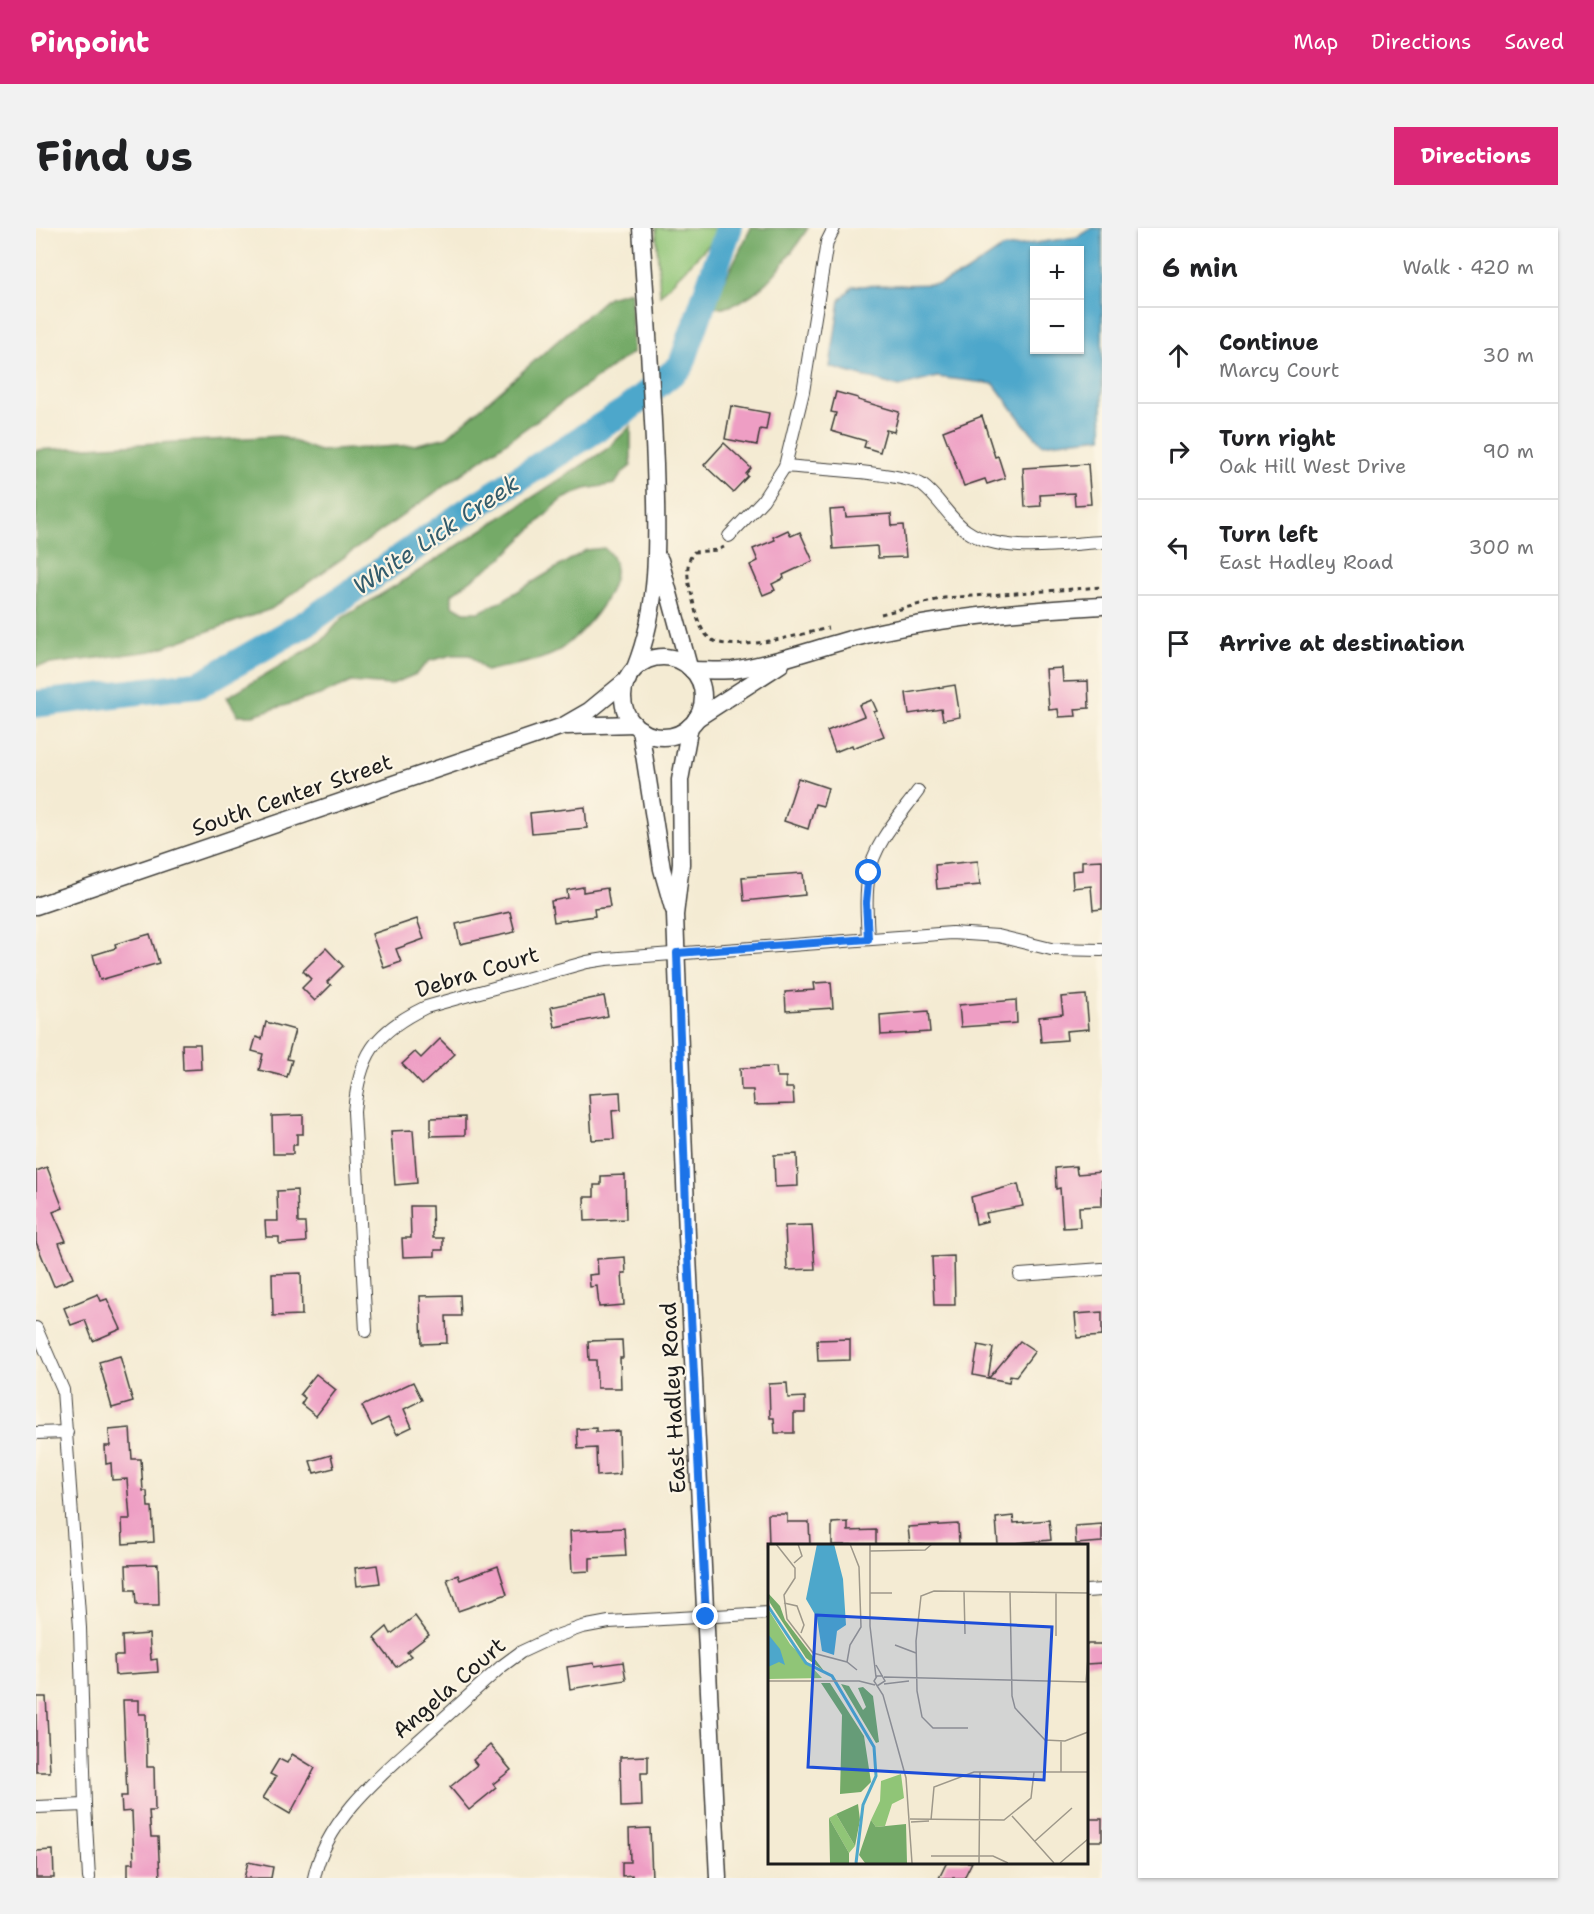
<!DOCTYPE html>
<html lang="en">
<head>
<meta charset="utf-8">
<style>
	body { margin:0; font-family:"Shantell Sans",sans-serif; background:#f2f2f2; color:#202124 }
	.controls { position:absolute; right:18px; top:18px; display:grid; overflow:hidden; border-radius:0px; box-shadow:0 2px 4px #0004 }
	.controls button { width:54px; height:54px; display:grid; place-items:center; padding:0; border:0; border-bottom:2px solid #e0e0e0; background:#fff; color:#202124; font:30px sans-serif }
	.stop { position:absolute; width:18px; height:18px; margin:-14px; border:4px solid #1a73e8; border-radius:50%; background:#fff }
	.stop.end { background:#1a73e8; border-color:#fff; box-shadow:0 2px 6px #0008 }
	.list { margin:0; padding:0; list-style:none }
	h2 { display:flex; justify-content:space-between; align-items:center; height:78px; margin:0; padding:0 24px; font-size:26px }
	h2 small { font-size:20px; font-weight:400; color:#757577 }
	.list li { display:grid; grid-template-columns:39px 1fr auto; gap:18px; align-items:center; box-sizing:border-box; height:96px; padding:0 24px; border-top:2px solid #e0e0e0 }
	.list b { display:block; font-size:22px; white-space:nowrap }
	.list p { margin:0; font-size:20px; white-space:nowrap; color:#757577 }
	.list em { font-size:20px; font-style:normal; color:#757577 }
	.icon { flex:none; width:33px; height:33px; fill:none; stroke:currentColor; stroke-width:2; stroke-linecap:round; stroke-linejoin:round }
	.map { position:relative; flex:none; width:1066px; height:1650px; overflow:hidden; border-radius:0px }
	header { display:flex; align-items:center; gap:36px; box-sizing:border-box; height:84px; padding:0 30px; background:#db2777; color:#fff }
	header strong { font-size:28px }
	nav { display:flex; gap:33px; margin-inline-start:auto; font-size:21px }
	.intro { display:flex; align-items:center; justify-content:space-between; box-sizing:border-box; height:144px; padding:0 36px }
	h1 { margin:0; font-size:42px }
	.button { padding:15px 27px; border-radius:0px; background:#db2777; color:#fff; font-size:21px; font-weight:700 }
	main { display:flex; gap:36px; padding:0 36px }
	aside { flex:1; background:#fff; border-radius:0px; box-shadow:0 2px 4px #0004 }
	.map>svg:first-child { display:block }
	.green { fill:#90c577; stroke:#56704a; stroke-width:1.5 }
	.forest { fill:#74aa68; stroke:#486342; stroke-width:1.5 }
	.water { fill:#4da7cb; stroke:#346274; stroke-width:1.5; fill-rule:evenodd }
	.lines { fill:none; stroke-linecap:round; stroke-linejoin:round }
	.river { stroke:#4da7cb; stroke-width:27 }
	.building { fill:#ee9ec4 }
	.street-casing { stroke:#3c3b37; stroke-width:14 }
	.secondary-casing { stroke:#3c3b37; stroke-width:19 }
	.path { stroke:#3c3b37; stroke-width:3; stroke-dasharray:4.5 4.5; stroke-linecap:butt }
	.street { stroke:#fff; stroke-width:12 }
	.secondary { stroke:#fff; stroke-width:16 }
	.route { stroke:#1a73e8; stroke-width:8 }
	.labels { text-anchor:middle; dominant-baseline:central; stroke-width:4.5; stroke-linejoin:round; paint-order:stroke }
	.street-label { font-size:22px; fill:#1c1c1c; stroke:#fcf5e5 }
	.water-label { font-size:24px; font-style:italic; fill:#325b6b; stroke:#fcf5e5 }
	.inset-river { fill:none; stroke:#4da7cb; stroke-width:3 }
	.inset-road { fill:none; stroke:#9e988a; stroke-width:1.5 }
	.view { fill:#1d4ed8; fill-opacity:0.15; stroke:#1d4ed8; stroke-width:3 }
	.inset-edge { fill:none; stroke:#1c1c1c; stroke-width:3 }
</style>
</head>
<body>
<header>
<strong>Pinpoint</strong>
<nav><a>Map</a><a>Directions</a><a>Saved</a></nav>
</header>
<div class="intro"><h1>Find us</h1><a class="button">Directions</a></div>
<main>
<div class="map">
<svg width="1066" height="1650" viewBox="0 0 1066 1650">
	<rect width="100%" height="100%" fill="#fcf5e5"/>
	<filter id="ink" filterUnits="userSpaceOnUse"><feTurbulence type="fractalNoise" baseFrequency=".0167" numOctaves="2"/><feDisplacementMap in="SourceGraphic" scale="12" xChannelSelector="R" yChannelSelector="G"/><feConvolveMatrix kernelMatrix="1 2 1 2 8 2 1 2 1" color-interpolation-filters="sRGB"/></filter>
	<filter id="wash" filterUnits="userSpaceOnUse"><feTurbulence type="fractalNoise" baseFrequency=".008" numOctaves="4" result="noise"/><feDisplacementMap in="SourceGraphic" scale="24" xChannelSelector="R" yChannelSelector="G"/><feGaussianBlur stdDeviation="1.35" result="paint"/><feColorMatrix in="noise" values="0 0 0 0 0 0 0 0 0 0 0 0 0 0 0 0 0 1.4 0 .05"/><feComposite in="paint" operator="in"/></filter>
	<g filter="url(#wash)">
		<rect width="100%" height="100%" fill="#f4ebd3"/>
		<path class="green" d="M620,0H689L624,67Z"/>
		<g class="forest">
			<path d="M715,0H772C752,30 730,65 694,78C689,80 681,79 675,79Z"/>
			<path d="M595,63L597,124L235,381L116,423L0,438V222L244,208L283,223L378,217L411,209L572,69Z"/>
			<path d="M595,198V238L586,245L579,256L549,261L525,272L467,329L416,366V377L428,384H443L464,374L550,322L568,320C604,346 543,412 517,426C499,435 470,438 450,443L434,427H416L393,433L380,446L354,457L315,454L287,466L217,487H202L191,469L286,413L306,390L367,353L571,221Z"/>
		</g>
		<path class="water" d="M1056,0H1066V209L1006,216L987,195L958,156L901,149L863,159L794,139L804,72L817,58L903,56L929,45L966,20L1041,9ZM999,22H1044V122H999Z"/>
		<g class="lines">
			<path class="river" d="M0,476L164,456L272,394L425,287L589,183L645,138L693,0"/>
		</g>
		<g id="blocks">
			<g class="building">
				<path d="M800,164L822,170V172L863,184L858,204L850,202L844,224L828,219L830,213L795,203L800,185L795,184Z"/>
				<path d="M695,178L733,185L730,202L724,201L721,217L689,211Z"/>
				<path d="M946,188L959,229L962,228L969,250L951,256L949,251L928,258L907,203Z"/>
				<path d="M688,215L715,240L710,246L712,248L697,264L668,237Z"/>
				<path d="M1052,236L1055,276L1039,277L1038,265L1004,267L1005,278L989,279L987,240Z"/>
				<path d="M809,281L810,289L855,286L856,298L867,297L870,329L842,330L841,318L797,321L794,282Z"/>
				<path d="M752,302L755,308L764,304L777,333L747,347L748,350L736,356L739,362L727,367L714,337L722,333L717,321L739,312L737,309Z"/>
				<path d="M1026,440L1027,454L1052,453L1053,480L1039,481L1040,488L1023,489L1022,481L1013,482L1010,441Z"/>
				<path d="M919,457L924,489L907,492L905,481L873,486L870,465Z"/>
				<path d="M836,472L841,483L838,484L848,508L817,520L816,517L799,524L791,503L828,488L823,477Z"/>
				<path d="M762,550L792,560L787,578L779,576L772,601L748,593Z"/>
				<path d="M549,579L551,600L496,605L494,585Z"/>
				<path d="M1066,632V681L1057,682L1055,658L1037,660L1036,643L1046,642V633Z"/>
				<path d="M942,633L944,657L901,661L899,637Z"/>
				<path d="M767,645L769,667L708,673L706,649Z"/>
				<path d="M547,659V664L571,660L574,679L558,681L559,688L518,694L515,673L532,670L531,662Z"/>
				<path d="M474,684L479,704L424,716L420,696Z"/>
				<path d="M381,691L388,711L360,721L365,734L348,740L336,706Z"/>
				<path d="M114,706L123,735L64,752L57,727L80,720L79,716Z"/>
				<path d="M290,720L307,738L291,754L295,757L279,773L266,760L275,751L267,743Z"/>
				<path d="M795,754L797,780L750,783L749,764L779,762L778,755Z"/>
				<path d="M1050,767L1053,801L1030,803L1031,812L1005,814L1003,789L1027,786L1025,769Z"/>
				<path d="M568,768L572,788L519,799L515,779Z"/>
				<path d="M980,772L981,795L925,799L923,777Z"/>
				<path d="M892,783L894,804L845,807L844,787Z"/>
				<path d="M230,794L259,802L251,831L256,832L251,849L223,842L227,826L216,823L220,809L226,811Z"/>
				<path d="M404,811L419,826L386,857L366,836L379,824L385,830Z"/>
				<path d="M146,816H164L165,841L147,842Z"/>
				<path d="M740,839L741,849H750V860H757L758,876L718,877L717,862H705L704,840Z"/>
				<path d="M584,864L585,882L576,883L578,911L556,912L553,866Z"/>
				<path d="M267,887V906H261V917H257V926H237L236,888Z"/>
				<path d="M429,889V907L395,908V890Z"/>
				<path d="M377,902L381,955L359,957L355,903Z"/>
				<path d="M761,926L762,958L739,959L738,927Z"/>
				<path d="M1040,938L1041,946L1066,944V978L1043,979L1044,999L1027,1000L1024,960L1020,961L1019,940Z"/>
				<path d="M11,939L27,980L17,984L30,1013L23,1015L37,1050L18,1058L0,1014V943Z"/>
				<path d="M589,947L590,991L549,993L548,969H558V957H565V948Z"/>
				<path d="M982,956L987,978L950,985L952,993L940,996L935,969Z"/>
				<path d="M261,962L262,995H269L270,1014L243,1016V1009H230L229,993H242L241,963Z"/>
				<path d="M374,978H396L397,1010H407V1022H399V1028L367,1029L366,1010H375Z"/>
				<path d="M776,997L779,1041L751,1042L749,998Z"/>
				<path d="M918,1028L919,1077H898L896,1029Z"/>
				<path d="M589,1029L590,1045H586L588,1077L563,1079L561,1058L554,1059L553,1047L562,1046L561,1031Z"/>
				<path d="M265,1045L266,1087L237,1088L236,1046Z"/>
				<path d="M62,1066L65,1073L71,1071L85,1101L57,1113L49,1092L35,1097L28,1080Z"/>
				<path d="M424,1067L425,1088H410L411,1115L386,1116L384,1068Z"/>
				<path d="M1066,1084V1108L1041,1110L1039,1086Z"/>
				<path d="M814,1111V1132L782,1133L781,1112Z"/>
				<path d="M586,1112L587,1130H584L585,1160H561L560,1132H553L552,1113Z"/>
				<path d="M984,1113L999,1123L980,1148L974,1147L973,1154L953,1150Z"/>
				<path d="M942,1117L957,1120L952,1150L937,1147Z"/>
				<path d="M84,1128L97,1174L76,1180L63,1134Z"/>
				<path d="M280,1146L300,1162L280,1188L265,1176L269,1170L264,1166Z"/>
				<path d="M377,1154L386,1172L368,1181L376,1199L361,1206L352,1190L336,1198L326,1178Z"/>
				<path d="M751,1155L752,1170L769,1169V1185H758V1205H739L738,1190H734L733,1156Z"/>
				<path d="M94,1200L96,1231H105L107,1263H111L112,1279H116L118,1314L87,1316L86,1291H94L91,1251L76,1252L75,1235L70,1236L69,1218H74L73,1202Z"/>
				<path d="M560,1200V1204L583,1203L584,1246L561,1248L560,1220L542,1221L541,1201Z"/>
				<path d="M295,1227L298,1240L278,1245L274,1233Z"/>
				<path d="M732,1286H751V1294H773L774,1317H733Z"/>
				<path d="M977,1288L978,1295L1013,1292L1015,1312L982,1315L983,1317H962L960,1290Z"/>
				<path d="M812,1294V1303L840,1302V1317H796V1295Z"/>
				<path d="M922,1296L923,1317H874L872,1299Z"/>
				<path d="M1066,1296V1314L1040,1316L1039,1298Z"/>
				<path d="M588,1300L590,1328L554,1330V1343L536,1344L534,1303Z"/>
				<path d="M122,1336L123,1377H100L99,1362H91L90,1337Z"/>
				<path d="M341,1337L344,1355L321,1358L319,1340Z"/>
				<path d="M462,1338L471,1366L422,1383L411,1351L422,1347L424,1352Z"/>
				<path d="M379,1388L393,1407L371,1424L375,1428L360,1439L338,1410L351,1399L355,1406Z"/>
				<path d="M113,1406L115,1432L121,1431L122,1444L79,1447L78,1428H87L86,1408Z"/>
				<path d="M1050,1416H1066V1435L1050,1436Z"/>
				<path d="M587,1434L590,1452L534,1461L531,1439L558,1435L559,1438Z"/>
				<path d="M0,1469H10L14,1544H0Z"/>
				<path d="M87,1472H103V1486H110L111,1539H118L119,1583H113L115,1609H122L124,1650H92V1635H98L96,1583L86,1584L85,1568H91Z"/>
				<path d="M454,1517L475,1542L457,1556L460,1560L433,1582L414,1559L441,1537L437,1532Z"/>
				<path d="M256,1526L279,1540L254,1586L227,1570L240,1549L234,1546L243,1531L251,1535Z"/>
				<path d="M612,1528V1545H605L606,1578L585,1579L584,1529Z"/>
				<rect x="1050" y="1591" width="16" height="22"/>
				<path d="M614,1600L616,1650H596V1647L586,1648V1634H594L593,1601Z"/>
				<path d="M17,1622L18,1650H0V1623Z"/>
				<path d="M212,1634L237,1639L235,1650H208Z"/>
				<path d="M911,1634H936L928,1650H903Z"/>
			</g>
		</g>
	</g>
	<g filter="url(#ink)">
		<use href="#blocks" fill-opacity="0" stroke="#3c3b37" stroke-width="1.5"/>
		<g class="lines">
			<defs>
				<g id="street">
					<path d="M749,238C778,241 865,244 886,257C903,269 913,291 931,303C965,327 1026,316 1066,314"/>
					<path d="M693,308L727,272L749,238L767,164L791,14L798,0"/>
					<path d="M832,711C831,690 829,668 833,646C838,615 864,588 882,563"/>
					<path d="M984,1047L1066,1041"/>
					<path d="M0,1100L27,1162L44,1400L49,1577L53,1650"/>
					<path d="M330,1103L318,884C323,828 338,804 390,779L551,734L570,731L916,705L962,708L1015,721L1066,722"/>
					<path d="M0,1205L31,1204"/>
					<path d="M1050,1363L1066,1362"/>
					<path d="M0,1579L49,1577"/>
					<path d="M278,1650C290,1591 346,1546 388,1508C414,1485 440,1461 466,1438L485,1424L515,1410L546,1399L573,1394L733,1385"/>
				</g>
				<g id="secondary">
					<path d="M624,332L653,439"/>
					<circle cx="627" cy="469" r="40"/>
					<path d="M599,440C625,376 621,305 619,237C616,158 610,79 605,0"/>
					<path d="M656,442C670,442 684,443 697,442C743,435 785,418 830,407C907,389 988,382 1066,378"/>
					<path d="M660,491L745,436"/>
					<path d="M531,498L598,496"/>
					<path d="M654,498L644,552L645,636L639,687L651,1007L682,1650"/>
					<path d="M604,501L626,641L637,680"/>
					<path d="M0,678L527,498L553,483L592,451"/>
				</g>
			</defs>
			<use href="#street" class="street-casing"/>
			<use href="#secondary" class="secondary-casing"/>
			<g class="path">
				<path d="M688,319L682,322L658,324C648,335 652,355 656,368C659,382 663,406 678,413C701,424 767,406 792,400"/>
				<path d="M845,386L908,370L1066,359"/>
			</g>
			<use href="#street" class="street"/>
			<use href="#secondary" class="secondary"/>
		</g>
	</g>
	<g class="lines" filter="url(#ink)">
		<path class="route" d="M670,1389L651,1007L641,725L832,711L830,675L833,645"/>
	</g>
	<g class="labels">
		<g class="street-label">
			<text transform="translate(256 567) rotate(-19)">South Center Street</text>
			<text transform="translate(441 744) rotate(-17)">Debra Court</text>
			<text transform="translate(637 1170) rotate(-93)">East Hadley Road</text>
			<text transform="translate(413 1460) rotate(-41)">Angela Court</text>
		</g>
		<g class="water-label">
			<text transform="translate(400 307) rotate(-34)">White Lick Creek</text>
		</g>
	</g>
	<g transform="translate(732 1316)">
		<rect width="320" height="320" fill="#f4ebd3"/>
		<path d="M0,65L22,100L54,134L0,135ZM133,230L136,254L124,260L117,282L108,283L103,276L112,257L113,237ZM68,270L87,302L81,309L61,274Z" fill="#90c577"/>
		<path d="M0,49L12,62L17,76L56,127L38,114L2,59ZM53,139H62L96,192L103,238L93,248L72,250L74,171ZM73,140L81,142L95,166L98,163L90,144L95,143L105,152L111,198L108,199ZM90,260L92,276L87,302L68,270ZM61,274L81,309V319H62ZM103,276L108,283L138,280L139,319H97L91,311Z" fill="#74aa68"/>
		<path d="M49,0H66L75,35L78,81L69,87L66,111L54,107L49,74L38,55ZM0,90L12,105L17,121L11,118L0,123Z" fill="#4da7cb"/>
		<path class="inset-river" d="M0,62L38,119L64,132L106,203L108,232L95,261L88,319"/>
		<path class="inset-road" d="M8,0L27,24V34L16,51L19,75L45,109L79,118L89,126M102,0V82L108,133M212,0H255M102,7L157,6L164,0M26,19L34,12L30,0M196,48L197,90M242,48L244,152L247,164L277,196L297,197L320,188M102,49H124M288,49V92M16,59L29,62L36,81L33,89M127,101L148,109M79,118L82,101L93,83L91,23L82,0M108,121L117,137L109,142M115,132H109L106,137L115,151L138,234L144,319M116,133L320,138M0,137H91L107,141M318,138L320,114M116,140L141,137M200,184H165L154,173L149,147L148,97L153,52L166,47L320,49M293,228V197M244,272L286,319M142,275L236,276L263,254L266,228M163,276L166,243L206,228H320M143,278L161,277M267,297L304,264M163,312H225L240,319M211,319L212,228M292,319L320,295"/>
		<path class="view" d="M48,71L284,83L276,236L40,223Z"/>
		<rect width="320" height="320" class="inset-edge"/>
	</g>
</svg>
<div class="controls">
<button>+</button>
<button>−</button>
</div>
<div class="stop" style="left:833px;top:645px"></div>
<div class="stop end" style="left:670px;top:1389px"></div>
</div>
<aside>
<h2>6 min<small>Walk · 420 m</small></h2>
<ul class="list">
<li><svg class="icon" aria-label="ahead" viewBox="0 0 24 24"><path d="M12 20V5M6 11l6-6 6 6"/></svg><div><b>Continue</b><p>Marcy Court</p></div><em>30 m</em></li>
<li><svg class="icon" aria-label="right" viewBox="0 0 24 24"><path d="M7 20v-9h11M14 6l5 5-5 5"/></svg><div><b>Turn right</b><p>Oak Hill West Drive</p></div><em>90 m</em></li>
<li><svg class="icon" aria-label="left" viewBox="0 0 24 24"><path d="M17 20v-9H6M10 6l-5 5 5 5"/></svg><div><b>Turn left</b><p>East Hadley Road</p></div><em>300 m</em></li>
<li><svg class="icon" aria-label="arrive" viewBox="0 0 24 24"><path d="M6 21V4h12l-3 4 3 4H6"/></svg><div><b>Arrive at destination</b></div></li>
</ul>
</aside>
</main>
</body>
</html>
